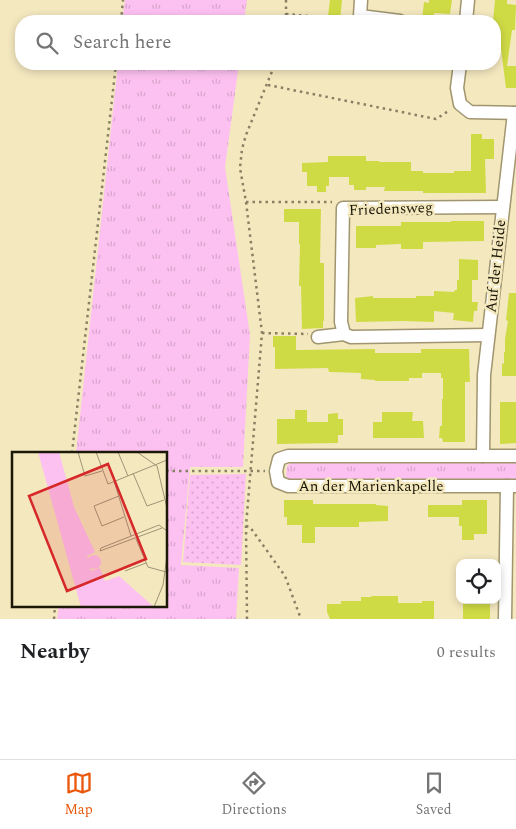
<!DOCTYPE html>
<html lang="en">
<head>
<meta charset="utf-8">
<style>
	body { margin:0; font-family:Spectral,serif; background:#f6f6f6; color:#202124 }
	.controls { position:absolute; right:15px; bottom:15px; display:grid; overflow:hidden; border-radius:10px; box-shadow:0 2px 8px #0003 }
	.controls button { width:45px; height:45px; display:grid; place-items:center; padding:0; border:0; border-bottom:1px solid #e0e0e0; background:#fff; color:#202124; font:25px sans-serif }
	.list { margin:0; padding:0; list-style:none }
	h2 { display:flex; justify-content:space-between; align-items:center; height:65px; margin:0; padding:0 20px; font-size:21px }
	h2 small { font-size:16px; font-weight:400; color:#757577 }
	.icon { flex:none; width:28px; height:28px; fill:none; stroke:currentColor; stroke-width:2; stroke-linecap:round; stroke-linejoin:round }
	.map { position:relative; flex:none; width:516px; height:619px; overflow:hidden }
	.search { position:absolute; background:#fff; box-shadow:0 2px 8px #0003; left:15px; right:15px; top:15px; height:55px; display:flex; align-items:center; gap:12px; box-sizing:border-box; padding:0 18px; border-radius:20px; color:#757577; font-size:19px }
	.sheet { height:140px; background:#fff }
	nav { display:flex; justify-content:space-around; align-items:center; box-sizing:border-box; height:70px; border-top:1px solid #e0e0e0; background:#fff; font-size:14px; color:#757577 }
	nav a { display:grid; justify-items:center; gap:2px }
	nav .on { color:#ea580c }
	.map>svg:first-child { display:block }
	.grass { fill:url(#grass-tufts) }
	.park { fill:url(#park-dots) }
	.building { fill:#cfdb45 }
	.lines { fill:none; stroke-linecap:round; stroke-linejoin:round }
	.street-casing { stroke:#a0956f; stroke-width:15 }
	.path { stroke:#888063; stroke-width:2.5; stroke-dasharray:2.5 4; stroke-linecap:butt }
	.street { stroke:#fff; stroke-width:12 }
	.labels { text-anchor:middle; dominant-baseline:central; stroke-width:5; stroke-linejoin:round; paint-order:stroke }
	.street-label { font-size:15px; fill:#1c1808; stroke:#f4e8bf }
	.inset-road { fill:none; stroke:#9e9576; stroke-width:1 }
	.view { fill:#d62828; fill-opacity:0.15; stroke:#d62828; stroke-width:2.5 }
	.inset-edge { fill:none; stroke:#1c1808; stroke-width:2.5 }
</style>
</head>
<body>
<div class="map">
<svg width="516" height="619" viewBox="0 0 516 619">
	<defs>
		<pattern id="grass-tufts" width="24" height="20" patternUnits="userSpaceOnUse" patternTransform="scale(1.25)"><rect width="24" height="20" fill="#fdc1f1"/><path d="M3 7l-1-3M5 7V3M7 7l1-3M15 17l-1-3M17 17v-4M19 17l1-3" fill="none" stroke="#d8a5cd"/></pattern>
		<pattern id="park-dots" width="8" height="8" patternUnits="userSpaceOnUse" patternTransform="scale(1.25)"><rect width="8" height="8" fill="#fdc1f1"/><path d="M2 2h.1M6 6h.1" fill="none" stroke="#d8a5cd" stroke-width="1.8" stroke-linecap="round"/></pattern>
	</defs>
	<rect width="100%" height="100%" fill="#f4e8bf"/>
	<g class="grass">
		<path d="M125,0H247L244,21H122Z"/>
		<path d="M118,64H239L225,167L250,335L243,467H190L181,565L239,568L236,619H57L59,605H166V453H76Z"/>
		<path d="M292,462H516V480L291,481L286,476L287,466Z"/>
	</g>
	<path class="park" d="M246,474L241,565L183,562L190,475Z"/>
	<g class="building">
		<path d="M330,0H342L340,21H329V16H328Z"/>
		<path d="M429,0H452L450,14L434,13L433,20L422,19L424,2L429,3Z"/>
		<path d="M495,0H507V4L516,5L515,30H512L507,66H516V88H506L499,33H495V21H493Z"/>
		<path d="M471,134H482V139H494V159H485L486,193H423V191H384L385,187H366V190H354V185H349V177H329V186H326V192H317V186H307V172H302V163L328,162V156H366V161H379V162H411V171H423V173H454V171H471Z"/>
		<path d="M284,209H321L320,263H324V321H323V328L302,329L301,286H299L300,244H299V222H284Z"/>
		<path d="M451,221H484V241L423,242V249H401V244L376,245V248H356V226H401V222H451Z"/>
		<path d="M459,259L478,260V280H472V302H478L477,311H474L473,322L453,320L454,313L434,311V322L402,321L356,322L355,298L373,296V298H416V296H434V291L454,292L455,290H457V280H459Z"/>
		<path d="M509,293H516V376H502V363L504,364V352H505V339L508,321L506,320Z"/>
		<path d="M273,336H296V350L375,349V353H421V349H469L470,382H465V442H443L442,438H439L440,426H442V399H443V378H441V373H422V378H409V381H375V380L361,379V373L329,372L328,368L275,369V347H273Z"/>
		<path d="M500,402H516V443L500,444Z"/>
		<path d="M295,410H307V422H328V414L338,413V419H343V435H338V443L277,444V419H295Z"/>
		<path d="M382,412H413L412,421H423L424,438H373V422H382Z"/>
		<path d="M284,500H313V504H376V505L388,506V521L359,522V527H315V543H302V525H287V517H284Z"/>
		<path d="M462,500H487V534H474V540H462V526H459V517H428V505H462Z"/>
		<path d="M371,596H398V603H422V601H434V619H330L327,612V604H341V601H361V597H371Z"/>
		<rect x="463" y="600" width="27" height="19"/>
	</g>
	<g class="lines">
		<defs>
			<g id="street">
				<path d="M361,0L360,16L400,21"/>
				<path d="M466,21L468,0"/>
				<path d="M460,64L457,88L460,104L470,112L516,113"/>
				<path d="M488,335L351,337L344,334L341,322L343,208L503,207"/>
				<path d="M318,337L344,334"/>
				<path d="M483,456L484,375L514,113"/>
				<path d="M516,456H288L279,459L276,471L278,482L288,486H516"/>
				<path d="M505,619L507,486"/>
			</g>
		</defs>
		<use href="#street" class="street-casing"/>
		<g class="path">
			<path d="M286,0V21"/>
			<path d="M286,14L350,20"/>
			<path d="M121,21L123,0"/>
			<path d="M268,85L436,119L450,110"/>
			<path d="M246,202H332"/>
			<path d="M262,333L308,334"/>
			<path d="M72,453L116,64"/>
			<path d="M166,471H265"/>
			<path d="M246,526L250,527L285,576L301,619"/>
			<path d="M54,619L55,605"/>
			<path d="M247,619L246,526L262,333L246,202L240,168L242,149L246,135L275,64"/>
		</g>
		<use href="#street" class="street"/>
	</g>
	<g class="labels">
		<g class="street-label">
			<text transform="translate(391 209) rotate(-2)">Friedensweg</text>
			<text transform="translate(496 266) rotate(-84)">Auf der Heide</text>
			<text x="371" y="486">An der Marienkapelle</text>
		</g>
	</g>
	<g transform="translate(12 452)">
		<rect width="155" height="155" fill="#f4e8bf"/>
		<path d="M26,0H47L62,55L83,100L75,104L79,119L88,116L93,129L107,124L142,155H69Z" fill="#fdc1f1"/>
		<path d="M75 110a7 7 0 1 1 14 0a7 7 0 1 1-14 0Z" fill="#fdc1f1"/>
		<path class="inset-road" d="M66,0L73,24L90,19M84,0L96,32L155,8M106,0L116,24M125,0L145,14L155,56M121,21L135,54L152,48M102,29L119,84M107,44L82,54L90,74L112,65M150,76L88,99L89,96L147,73L155,79M155,79V103M124,87L136,115L154,120M113,119L134,111M142,155L151,133L155,104"/>
		<path class="view" d="M96,12L134,107L55,139L17,44Z"/>
		<rect width="155" height="155" class="inset-edge"/>
	</g>
</svg>
<div class="controls">
<button><svg class="icon" aria-label="locate" viewBox="0 0 24 24"><circle cx="12" cy="12" r="6"/><path d="M12 2v4M12 18v4M2 12h4M18 12h4"/></svg></button>
</div>
<div class="search"><svg class="icon" aria-label="search" viewBox="0 0 24 24"><circle cx="10" cy="10" r="6"/><path d="M15 15l6 6"/></svg>Search here</div>
</div>
<section class="sheet">
<h2>Nearby<small>0 results</small></h2>
<ul class="list">
</ul>
</section>
<nav>
<a class="on"><svg class="icon" aria-label="map" viewBox="0 0 24 24"><path d="M3 6l6-2 6 2 6-2v14l-6 2-6-2-6 2zM9 4v14M15 6v14"/></svg>Map</a>
<a><svg class="icon" aria-label="directions" viewBox="0 0 24 24"><path d="M12 3l9 9-9 9-9-9zM9 14v-3h6M13 9l2 2-2 2"/></svg>Directions</a>
<a><svg class="icon" aria-label="saved" viewBox="0 0 24 24"><path d="M7 4h10v16l-5-4-5 4z"/></svg>Saved</a>
</nav>
</body>
</html>
